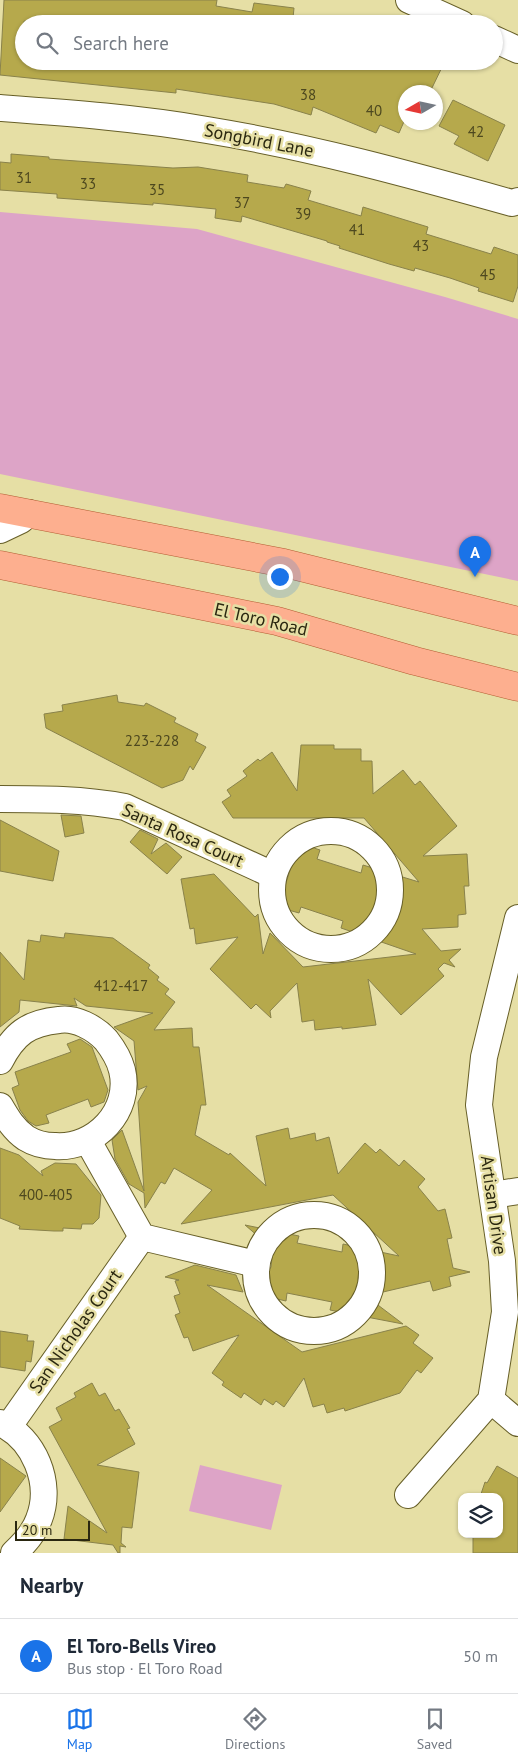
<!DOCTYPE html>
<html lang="en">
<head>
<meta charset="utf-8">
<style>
	body { margin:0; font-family:"PT Sans",sans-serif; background:#f2f2f3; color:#1f2937 }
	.controls { position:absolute; right:15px; bottom:15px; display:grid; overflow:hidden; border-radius:10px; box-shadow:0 1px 4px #0004 }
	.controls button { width:45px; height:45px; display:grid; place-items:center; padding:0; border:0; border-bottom:1px solid #e0e1e3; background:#fff; color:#1f2937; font:25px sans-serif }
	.compass { position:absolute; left:398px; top:85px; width:45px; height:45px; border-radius:50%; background:#fff; box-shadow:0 1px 4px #0004; rotate:261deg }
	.scale { position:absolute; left:15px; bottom:12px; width:75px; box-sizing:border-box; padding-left:5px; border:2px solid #2a2710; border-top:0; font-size:14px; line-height:18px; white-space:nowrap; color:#2a2710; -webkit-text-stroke:4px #e6dfa5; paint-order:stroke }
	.you { position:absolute; left:279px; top:576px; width:18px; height:18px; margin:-12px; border:4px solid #fff; border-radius:50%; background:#1a73e8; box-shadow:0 0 0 8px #1a73e833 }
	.badge { display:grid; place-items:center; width:32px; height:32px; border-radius:50%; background:#1a73e8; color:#fff; font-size:16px; font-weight:700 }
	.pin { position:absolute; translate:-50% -41px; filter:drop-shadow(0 1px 2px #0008) }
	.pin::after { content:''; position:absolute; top:26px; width:18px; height:15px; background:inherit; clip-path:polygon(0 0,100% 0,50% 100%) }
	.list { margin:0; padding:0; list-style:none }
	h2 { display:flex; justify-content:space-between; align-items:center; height:65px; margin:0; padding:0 20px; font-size:21px }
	h2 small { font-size:16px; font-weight:400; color:#747a83 }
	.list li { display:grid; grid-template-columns:32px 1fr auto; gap:15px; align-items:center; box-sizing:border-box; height:75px; padding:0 20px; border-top:1px solid #e0e1e3 }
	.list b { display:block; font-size:19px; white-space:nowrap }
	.list p { margin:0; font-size:16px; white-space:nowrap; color:#747a83 }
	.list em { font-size:16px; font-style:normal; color:#747a83 }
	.icon { flex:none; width:28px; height:28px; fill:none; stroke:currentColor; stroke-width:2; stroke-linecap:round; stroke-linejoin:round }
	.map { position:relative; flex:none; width:518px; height:1553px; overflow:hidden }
	.search { position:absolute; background:#fff; box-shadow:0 1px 4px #0004; left:15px; right:15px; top:15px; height:55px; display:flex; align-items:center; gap:12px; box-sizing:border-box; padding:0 18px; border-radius:28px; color:#747a83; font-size:19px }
	.sheet { height:140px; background:#fff }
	nav { display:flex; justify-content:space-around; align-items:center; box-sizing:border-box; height:70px; border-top:1px solid #e0e1e3; background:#fff; font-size:14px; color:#747a83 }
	nav a { display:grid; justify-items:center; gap:2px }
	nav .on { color:#1a73e8 }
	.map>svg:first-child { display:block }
	.green { fill:#dda4c7 }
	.building { fill:#b6a94c; stroke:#89824b }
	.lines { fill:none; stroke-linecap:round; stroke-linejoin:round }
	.minor-casing { stroke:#675f28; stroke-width:28 }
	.major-casing { stroke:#b25d32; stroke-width:29 }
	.minor { stroke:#fff; stroke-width:26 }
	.major { stroke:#fdaf8f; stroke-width:28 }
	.labels { text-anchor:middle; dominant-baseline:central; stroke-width:5; stroke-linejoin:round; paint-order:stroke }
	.number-label { font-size:15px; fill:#4d481f }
	.street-label { font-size:18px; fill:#2a2710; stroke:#e6dfa5 }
</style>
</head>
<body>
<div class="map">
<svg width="518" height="1553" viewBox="0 0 518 1553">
	<rect width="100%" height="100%" fill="#e6dfa5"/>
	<g class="green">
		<path d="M0,212L197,229L445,297L518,319V581L0,474Z"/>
		<path d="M200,1465L282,1485L271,1530L189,1511Z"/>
	</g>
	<g class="building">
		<path d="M4,0H217L216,6L252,12L254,3L294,8L293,18L312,24H55L24,21V61H445L430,92H406V117L399,133L380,125L376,133L313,107L311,115L274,104L176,89V93L0,75Z"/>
		<path d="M453,100L505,125L488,161L454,144L459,136L439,126Z"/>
		<path d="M11,154L49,157V159L173,168L198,167L248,175L247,182L284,188L286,184L311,191L308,200L361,216L363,207L428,227L426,234L491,254L494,247L518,255V286L513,302L478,291L479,288L450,278L415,268L414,271L389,264L339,248L340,246L327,242V241L242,216L241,222L215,218L216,209L153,203V205L57,198V194L0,190V162L11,163Z"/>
		<path d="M117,695L118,702L144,706L146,703L176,718L174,722L198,734L195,741L206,747L193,770L190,766L183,780L162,788L46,728L44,714L63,711L62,705Z"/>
		<path d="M301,745H334V749H361V761H372L373,794L403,770L415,785L420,781L457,826L423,856L467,854L469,886H464L466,914L458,915V927L422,929L441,951L461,949L449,960L455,967L444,963L438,969L444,976L401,1015L368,979L376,1025L342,1029V1027L315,1030L314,1020L302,1022L297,983L270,1011L271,1018L256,1004L251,1009L210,969L238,937L196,944L194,928L190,929L181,879L214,874L255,917L258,914L263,954L270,933L303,967L416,954L341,928L343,921L301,907L299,913L278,907L299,843L320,850L317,859L361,873L363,865L419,882L364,818H233L222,802L231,796L227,790L247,776L243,771L258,759L260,761L272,752L297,791Z"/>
		<path d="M61,815L81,816L84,833L65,837Z"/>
		<path d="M0,820L59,851L53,881L0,871Z"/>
		<path d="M140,830L158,839L151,854L166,843L182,857L167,874L130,842Z"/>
		<path d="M65,933L113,938L150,965L148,968L159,977L157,980L169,989L165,994L175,1002L154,1030L192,1028L193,1047H199L206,1105H201L195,1135L229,1155L230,1153L266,1186L256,1136L288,1128L290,1139L315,1133L316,1141L329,1137L338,1174L365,1143L376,1153L380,1149L399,1166L404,1160L425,1179L418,1187L438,1211L445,1209L452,1238L447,1239L453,1268L470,1272L449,1277L451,1286L433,1291L430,1281L366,1296L403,1324L330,1310L332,1302L287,1293L286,1301L264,1296L268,1272L271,1267L273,1249L245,1225L299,1236L297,1243L342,1252L343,1244L399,1256L333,1195L181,1224L212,1190L174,1168L165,1184L161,1182L145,1208L144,1193L129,1184L115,1159L112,1140L122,1130L144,1191L138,1102L147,1086L138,1090L134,1041L114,1027L153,1013L86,1006L74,998L77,1006L20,1000L19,1012L0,1027V952L24,980L28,940L40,942L41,935L64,938Z"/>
		<path d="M80,1039L92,1047L108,1090L104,1102L91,1107L88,1099L46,1115L49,1123L36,1126L28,1121L20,1110L12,1088L19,1085L15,1072L71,1052L67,1044Z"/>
		<path d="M0,1148L19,1155L43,1176L41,1171L55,1163L76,1164L101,1195L99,1218L93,1224H82L81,1229L63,1228V1231H54L19,1229L20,1226L0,1218Z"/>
		<path d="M195,1265L236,1275L243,1292L207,1285L302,1352L406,1326L419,1335L413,1343L433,1358L421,1373L417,1370L400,1393L345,1411L344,1408L327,1413L324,1404L313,1407L304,1378L284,1407L276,1401L273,1405L264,1399L261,1405L244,1393L241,1398L222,1385L224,1382L212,1373L239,1335L193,1351L188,1337L184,1338L175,1315L180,1313L174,1296L180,1294L175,1281L179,1280L165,1277Z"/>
		<path d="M0,1331L28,1335L27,1341H34L31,1362L26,1361L25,1371L0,1367Z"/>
		<path d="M92,1383L99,1396L105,1393L115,1411L119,1409L130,1428L127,1429L135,1444L97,1465L139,1472L132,1528L122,1527L121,1543L126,1547L120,1546V1553H118L113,1545L64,1539L68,1506L107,1533L49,1427L62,1420L56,1408L76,1397L74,1393Z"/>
		<path d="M0,1458L26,1476L0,1512Z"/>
		<path d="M497,1466L518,1478V1553H473V1534H499V1497H480L485,1482L487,1483Z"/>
	</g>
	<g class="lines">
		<defs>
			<g id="minor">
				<path d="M409,0L462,24"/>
				<path d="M494,39L518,50"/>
				<path d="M0,108C69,113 139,118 207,130C311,147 412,175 512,203L518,201"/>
				<path d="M0,530L21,520L29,513"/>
				<path d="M0,799C42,799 83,799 125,807L273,875"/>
				<circle cx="331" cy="890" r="59"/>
				<path d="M0,1061C14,1034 28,1023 59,1020C75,1017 95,1028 106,1040C113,1049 119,1058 122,1070C132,1111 95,1149 55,1146C45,1146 34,1143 26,1138C14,1130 7,1118 0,1106"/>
				<path d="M88,1141L142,1237L256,1264"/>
				<path d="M493,1195L518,1191"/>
				<circle cx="314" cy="1273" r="58"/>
				<path d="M491,1400L518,1423"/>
				<path d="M0,1423C34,1438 53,1483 39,1519C34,1533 25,1543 14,1553"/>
				<path d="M9,1426L142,1237"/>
				<path d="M408,1495L491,1400L505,1312L502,1261L479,1105L484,1057L518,918"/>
			</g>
			<g id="major">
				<path d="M0,508L284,563L518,621"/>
				<path d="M0,565L277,621L415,661L518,687"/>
			</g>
		</defs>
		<use href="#minor" class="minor-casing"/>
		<use href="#major" class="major-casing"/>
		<use href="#minor" class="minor"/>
		<use href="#major" class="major"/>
	</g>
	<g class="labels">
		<g class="number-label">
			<text x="308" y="94">38</text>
			<text x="374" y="110">40</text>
			<text x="476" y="131">42</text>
			<text x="24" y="177">31</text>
			<text x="88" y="183">33</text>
			<text x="157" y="189">35</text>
			<text x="242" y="202">37</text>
			<text x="303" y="213">39</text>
			<text x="357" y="229">41</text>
			<text x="421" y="245">43</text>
			<text x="488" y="274">45</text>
			<text x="152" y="740">223-228</text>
			<text x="121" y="985">412-417</text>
			<text x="46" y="1194">400-405</text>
		</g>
		<g class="street-label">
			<text transform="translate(259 140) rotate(11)">Songbird Lane</text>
			<text transform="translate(261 619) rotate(13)">El Toro Road</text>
			<text transform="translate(183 835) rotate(24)">Santa Rosa Court</text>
			<text transform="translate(494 1205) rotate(82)">Artisan Drive</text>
			<text transform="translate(75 1331) rotate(-55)">San Nicholas Court</text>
		</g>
	</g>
</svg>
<div class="controls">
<button><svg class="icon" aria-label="layers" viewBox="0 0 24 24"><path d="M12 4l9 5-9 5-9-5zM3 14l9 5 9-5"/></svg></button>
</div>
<svg class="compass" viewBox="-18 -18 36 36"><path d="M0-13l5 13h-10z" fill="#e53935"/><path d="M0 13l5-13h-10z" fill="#747a83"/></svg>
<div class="scale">20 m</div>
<div class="you"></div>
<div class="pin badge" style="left:475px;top:577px">A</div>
<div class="search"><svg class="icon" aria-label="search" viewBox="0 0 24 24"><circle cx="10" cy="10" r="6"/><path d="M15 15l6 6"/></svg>Search here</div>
</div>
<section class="sheet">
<h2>Nearby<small></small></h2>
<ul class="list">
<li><span class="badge">A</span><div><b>El Toro-Bells Vireo</b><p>Bus stop · El Toro Road</p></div><em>50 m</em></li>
</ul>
</section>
<nav>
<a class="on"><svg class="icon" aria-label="map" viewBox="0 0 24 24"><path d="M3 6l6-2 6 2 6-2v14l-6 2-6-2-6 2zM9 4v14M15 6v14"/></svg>Map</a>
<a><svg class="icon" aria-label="directions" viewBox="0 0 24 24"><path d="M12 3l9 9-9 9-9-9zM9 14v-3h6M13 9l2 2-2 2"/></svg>Directions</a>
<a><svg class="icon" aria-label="saved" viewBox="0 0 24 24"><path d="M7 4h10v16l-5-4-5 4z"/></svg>Saved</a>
</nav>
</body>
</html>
